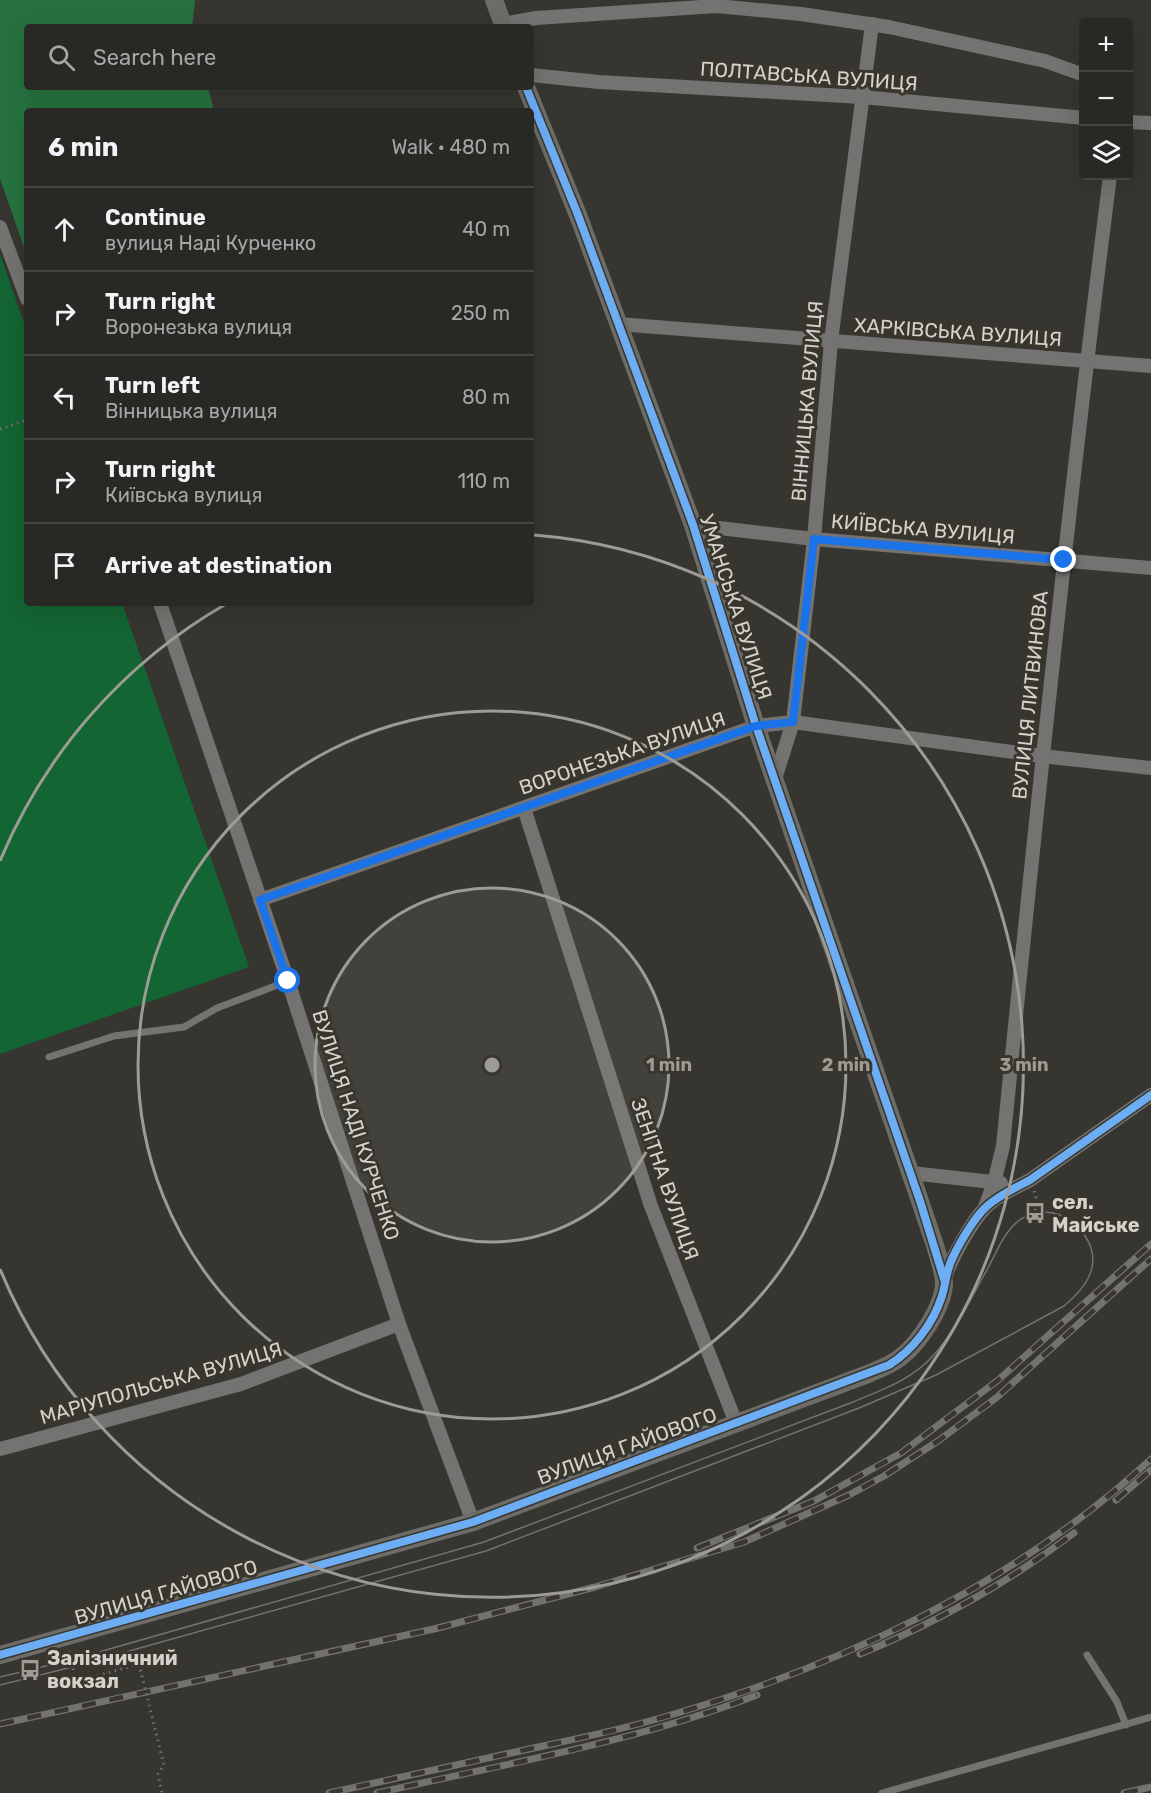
<!DOCTYPE html>
<html lang="en">
<head>
<meta charset="utf-8">
<style>
	body { margin:0; font-family:Rubik,sans-serif; background:#343431; color:#f1f3f6 }
	.controls { position:absolute; right:18px; top:18px; display:grid; overflow:hidden; border-radius:6px; box-shadow:0 6px 24px #0002 }
	.controls button { width:54px; height:54px; display:grid; place-items:center; padding:0; border:0; border-bottom:2px solid #444441; background:#282824; color:#f1f3f6; font:30px sans-serif }
	.stop { position:absolute; width:18px; height:18px; margin:-14px; border:4px solid #1a73e8; border-radius:50%; background:#fff }
	.stop.end { background:#1a73e8; border-color:#fff; box-shadow:0 2px 6px #0008 }
	.list { margin:0; padding:0; list-style:none }
	h2 { display:flex; justify-content:space-between; align-items:center; height:78px; margin:0; padding:0 24px; font-size:26px }
	h2 small { font-size:20px; font-weight:400; color:#a5a6a6 }
	.list li { display:grid; grid-template-columns:39px 1fr auto; gap:18px; align-items:center; box-sizing:border-box; height:84px; padding:0 24px; border-top:2px solid #444441 }
	.list b { display:block; font-size:22px; white-space:nowrap }
	.list p { margin:0; font-size:20px; white-space:nowrap; color:#a5a6a6 }
	.list em { font-size:20px; font-style:normal; color:#a5a6a6 }
	.icon { flex:none; width:33px; height:33px; fill:none; stroke:currentColor; stroke-width:2; stroke-linecap:round; stroke-linejoin:round }
	.map { position:relative; flex:none; width:1151px; height:1793px; overflow:hidden }
	.search { position:absolute; background:#282824; box-shadow:0 6px 24px #0002; left:24px; top:24px; width:510px; height:66px; display:flex; align-items:center; gap:15px; box-sizing:border-box; padding:0 21px; border-radius:6px; color:#a5a6a6; font-size:22px }
	.panel { position:absolute; background:#282824; box-shadow:0 6px 24px #0002; left:24px; top:108px; width:510px; height:498px; border-radius:6px }
	.map>svg:first-child { display:block }
	.green { fill:#136533 }
	.forest { fill:#26713f }
	.lines { fill:none; stroke-linecap:round; stroke-linejoin:round }
	.path { stroke:#747271; stroke-width:3; stroke-dasharray:1.5 4.5; stroke-linecap:butt }
	.lane { stroke:#747371; stroke-width:7 }
	.street { stroke:#747371; stroke-width:14 }
	.secondary { stroke:#6d6c68; stroke-width:18 }
	.tram { stroke:#737270; stroke-width:1.5 }
	.rail-casing { stroke:#737270; stroke-width:7 }
	.rail { stroke:#39362d; stroke-width:4.5; stroke-dasharray:14; stroke-linecap:butt }
	.path-bridge { stroke:#747271; stroke-width:3; stroke-dasharray:1.5 4.5; stroke-linecap:butt }
	.cycleway-casing { stroke:#39362d; stroke-width:11 }
	.cycleway { stroke:#6dadf4; stroke-width:8 }
	.route { stroke:#1a73e8; stroke-width:8 }
	.ring { fill:none; stroke:#9d9b95; stroke-width:3 }
	.labels { text-anchor:middle; dominant-baseline:central; stroke-width:6; stroke-linejoin:round; paint-order:stroke }
	.street-label { font-size:20px; fill:#d4d2cc; stroke:#39362d }
	.poi-label { font-size:20px; font-weight:bold; fill:#d4d2cc; stroke:#39362d; text-anchor:start }
	.centre { fill:#9d9b95; stroke:#39362d; stroke-width:3 }
	.ring-label { font-size:18px; text-anchor:middle; font-weight:bold; fill:#9d9b95; stroke:#39362d; stroke-width:6; stroke-linejoin:round; paint-order:stroke }
</style>
</head>
<body>
<div class="map">
<svg width="1151" height="1793" viewBox="0 0 1151 1793">
	<rect width="100%" height="100%" fill="#363530"/>
	<path class="green" d="M0,254L27,331V603H122L249,967L0,1054Z"/>
	<path class="forest" d="M0,0H195L192,27H27V87H208L214,111H27V256L0,179Z"/>
	<g class="lines">
		<g class="path">
			<path d="M0,429L27,420"/>
			<path d="M1034,1191L1036,1196L1035,1213"/>
			<path d="M69,1651L76,1682L139,1664"/>
		</g>
		<g class="lane">
			<path d="M49,1057L114,1036L184,1027L217,1008L288,981"/>
			<path d="M1087,1655L1117,1702L1126,1725"/>
			<path d="M882,1793L1151,1717"/>
		</g>
		<g class="street">
			<path d="M503,24L536,18L716,6L801,14L889,27L1045,61L1084,75"/>
			<path d="M531,75L599,82L862,97L1084,118"/>
			<path d="M1128,122L1151,123"/>
			<path d="M0,227L27,299"/>
			<path d="M618,324L1151,366"/>
			<path d="M693,525L814,539L1151,568"/>
			<path d="M160,603L288,981L399,1324L473,1522"/>
			<path d="M775,779L793,722L814,539L831,341L872,24"/>
			<path d="M524,808L651,1206L736,1423"/>
			<path d="M260,900L756,726L793,722L1042,756L1151,768"/>
			<path d="M911,1173L1001,1183"/>
			<path d="M985,1207L994,1183L1003,1146C1035,822 1069,498 1110,176"/>
			<path d="M944,1279C952,1258 970,1223 986,1207C998,1195 1015,1188 1030,1180L1151,1095"/>
			<path d="M0,1449L241,1384L399,1324"/>
		</g>
		<g class="secondary">
			<path d="M494,0L504,27"/>
			<path d="M0,1655L473,1522L868,1374C879,1369 891,1365 901,1357C920,1342 944,1306 944,1282C943,1263 926,1221 920,1201L756,726L693,525L578,215L526,87"/>
		</g>
		<path class="tram" d="M0,1677L71,1660L484,1542L853,1402C881,1390 911,1380 932,1357C956,1331 971,1298 988,1268C997,1251 1005,1230 1021,1219C1034,1211 1047,1210 1060,1215C1073,1220 1083,1231 1089,1243C1101,1269 1083,1290 1064,1306L936,1375L859,1408L486,1551L72,1667L0,1685"/>
		<defs>
			<g id="rail">
				<path d="M1116,1500L1151,1470"/>
				<path d="M697,1548L814,1501L901,1453L997,1381L1151,1244"/>
				<path d="M860,1654C935,1623 1009,1582 1074,1533"/>
				<path d="M0,1724L434,1629L595,1587L744,1542L849,1495L884,1476L938,1441L996,1398L1151,1259"/>
				<path d="M329,1793C395,1778 462,1764 529,1749C571,1740 615,1731 657,1719C834,1669 1015,1585 1151,1459"/>
				<path d="M377,1793C504,1764 635,1742 757,1695"/>
				<path d="M1124,1793L1151,1787"/>
			</g>
		</defs>
		<use href="#rail" class="rail-casing"/>
		<use href="#rail" class="rail"/>
		<path class="path-bridge" d="M139,1664L164,1765L158,1774L162,1793"/>
		<defs>
			<g id="cycleway">
				<path d="M526,87L578,215L693,525L756,726L920,1201L944,1279"/>
				<path d="M0,1655L473,1522L889,1365C913,1350 933,1324 942,1296C946,1283 946,1270 953,1257C960,1242 975,1217 986,1207C999,1195 1015,1188 1030,1180L1151,1095"/>
			</g>
		</defs>
		<use href="#cycleway" class="cycleway-casing"/>
		<use href="#cycleway" class="cycleway"/>
	</g>
	<g class="lines">
		<path class="route" d="M288,981L260,900L756,726L793,722L814,539L1064,560"/>
	</g>
	<circle cx="492" cy="1065" r="177" fill="#9d9b95" fill-opacity=".12"/>
	<g class="ring">
		<circle cx="492" cy="1065" r="177"/>
		<circle cx="492" cy="1065" r="354"/>
		<path d="M0 861A532 532 0 0 1 226 604M534 535A532 532 0 1 1 0 1269"/>
	</g>
	<defs>
		<symbol id="bus-bare" viewBox="-9 -9 18 18"><path d="M-5-6H5V4H4V6H2V4H-2V6H-4V4H-5ZM-3.5-4V0h7V-4ZM-3.5 1.2v1.5H-2V1.2ZM2 1.2v1.5H3.5V1.2Z" fill="#9d9b95" stroke="#39362d" stroke-width="2.5" paint-order="stroke"/></symbol>
	</defs>
	<g fill-rule="evenodd">
		<use href="#bus-bare" x="1020" y="1198" width="30" height="30"/>
		<use href="#bus-bare" x="15" y="1655" width="30" height="30"/>
	</g>
	<g class="labels">
		<g class="street-label">
			<text transform="translate(809 76) rotate(4)">ПОЛТАВСЬКА ВУЛИЦЯ</text>
			<text transform="translate(958 332) rotate(4)">ХАРКІВСЬКА ВУЛИЦЯ</text>
			<text transform="translate(807 401) rotate(-85)">ВІННИЦЬКА ВУЛИЦЯ</text>
			<text transform="translate(923 529) rotate(5)">КИЇВСЬКА ВУЛИЦЯ</text>
			<text transform="translate(736 607) rotate(72)">УМАНСЬКА ВУЛИЦЯ</text>
			<text transform="translate(1030 695) rotate(-84)">ВУЛИЦЯ ЛИТВИНОВА</text>
			<text transform="translate(622 753) rotate(-19)">ВОРОНЕЗЬКА ВУЛИЦЯ</text>
			<text transform="translate(356 1125) rotate(72)">ВУЛИЦЯ НАДІ КУРЧЕНКО</text>
			<text transform="translate(665 1179) rotate(71)">ЗЕНІТНА ВУЛИЦЯ</text>
			<text transform="translate(161 1383) rotate(-16)">МАРІУПОЛЬСЬКА ВУЛИЦЯ</text>
			<text transform="translate(627 1446) rotate(-20)">ВУЛИЦЯ ГАЙОВОГО</text>
			<text transform="translate(166 1592) rotate(-16)">ВУЛИЦЯ ГАЙОВОГО</text>
		</g>
		<g class="poi-label">
			<text x="1052" y="1202">сел.<tspan x="1052" dy="23">Майське</tspan></text>
			<text x="47" y="1658">Залізничний<tspan x="47" dy="23">вокзал</tspan></text>
		</g>
	</g>
	<circle cx="492" cy="1065" r="9" class="centre"/>
	<g class="ring-label">
		<text x="669" y="1071">1 min</text>
		<text x="846" y="1071">2 min</text>
		<text x="1024" y="1071">3 min</text>
	</g>
</svg>
<div class="controls">
<button>+</button>
<button>−</button>
<button><svg class="icon" aria-label="layers" viewBox="0 0 24 24"><path d="M12 4l9 5-9 5-9-5zM3 14l9 5 9-5"/></svg></button>
</div>
<div class="stop" style="left:288px;top:981px"></div>
<div class="stop end" style="left:1064px;top:560px"></div>
<div class="search"><svg class="icon" aria-label="search" viewBox="0 0 24 24"><circle cx="10" cy="10" r="6"/><path d="M15 15l6 6"/></svg>Search here</div>
<section class="panel">
<h2>6 min<small>Walk · 480 m</small></h2>
<ul class="list">
<li><svg class="icon" aria-label="ahead" viewBox="0 0 24 24"><path d="M12 20V5M6 11l6-6 6 6"/></svg><div><b>Continue</b><p>вулиця Наді Курченко</p></div><em>40 m</em></li>
<li><svg class="icon" aria-label="right" viewBox="0 0 24 24"><path d="M7 20v-9h11M14 6l5 5-5 5"/></svg><div><b>Turn right</b><p>Воронезька вулиця</p></div><em>250 m</em></li>
<li><svg class="icon" aria-label="left" viewBox="0 0 24 24"><path d="M17 20v-9H6M10 6l-5 5 5 5"/></svg><div><b>Turn left</b><p>Вінницька вулиця</p></div><em>80 m</em></li>
<li><svg class="icon" aria-label="right" viewBox="0 0 24 24"><path d="M7 20v-9h11M14 6l5 5-5 5"/></svg><div><b>Turn right</b><p>Київська вулиця</p></div><em>110 m</em></li>
<li><svg class="icon" aria-label="arrive" viewBox="0 0 24 24"><path d="M6 21V4h12l-3 4 3 4H6"/></svg><div><b>Arrive at destination</b></div></li>
</ul>
</section>
</div>
</body>
</html>
